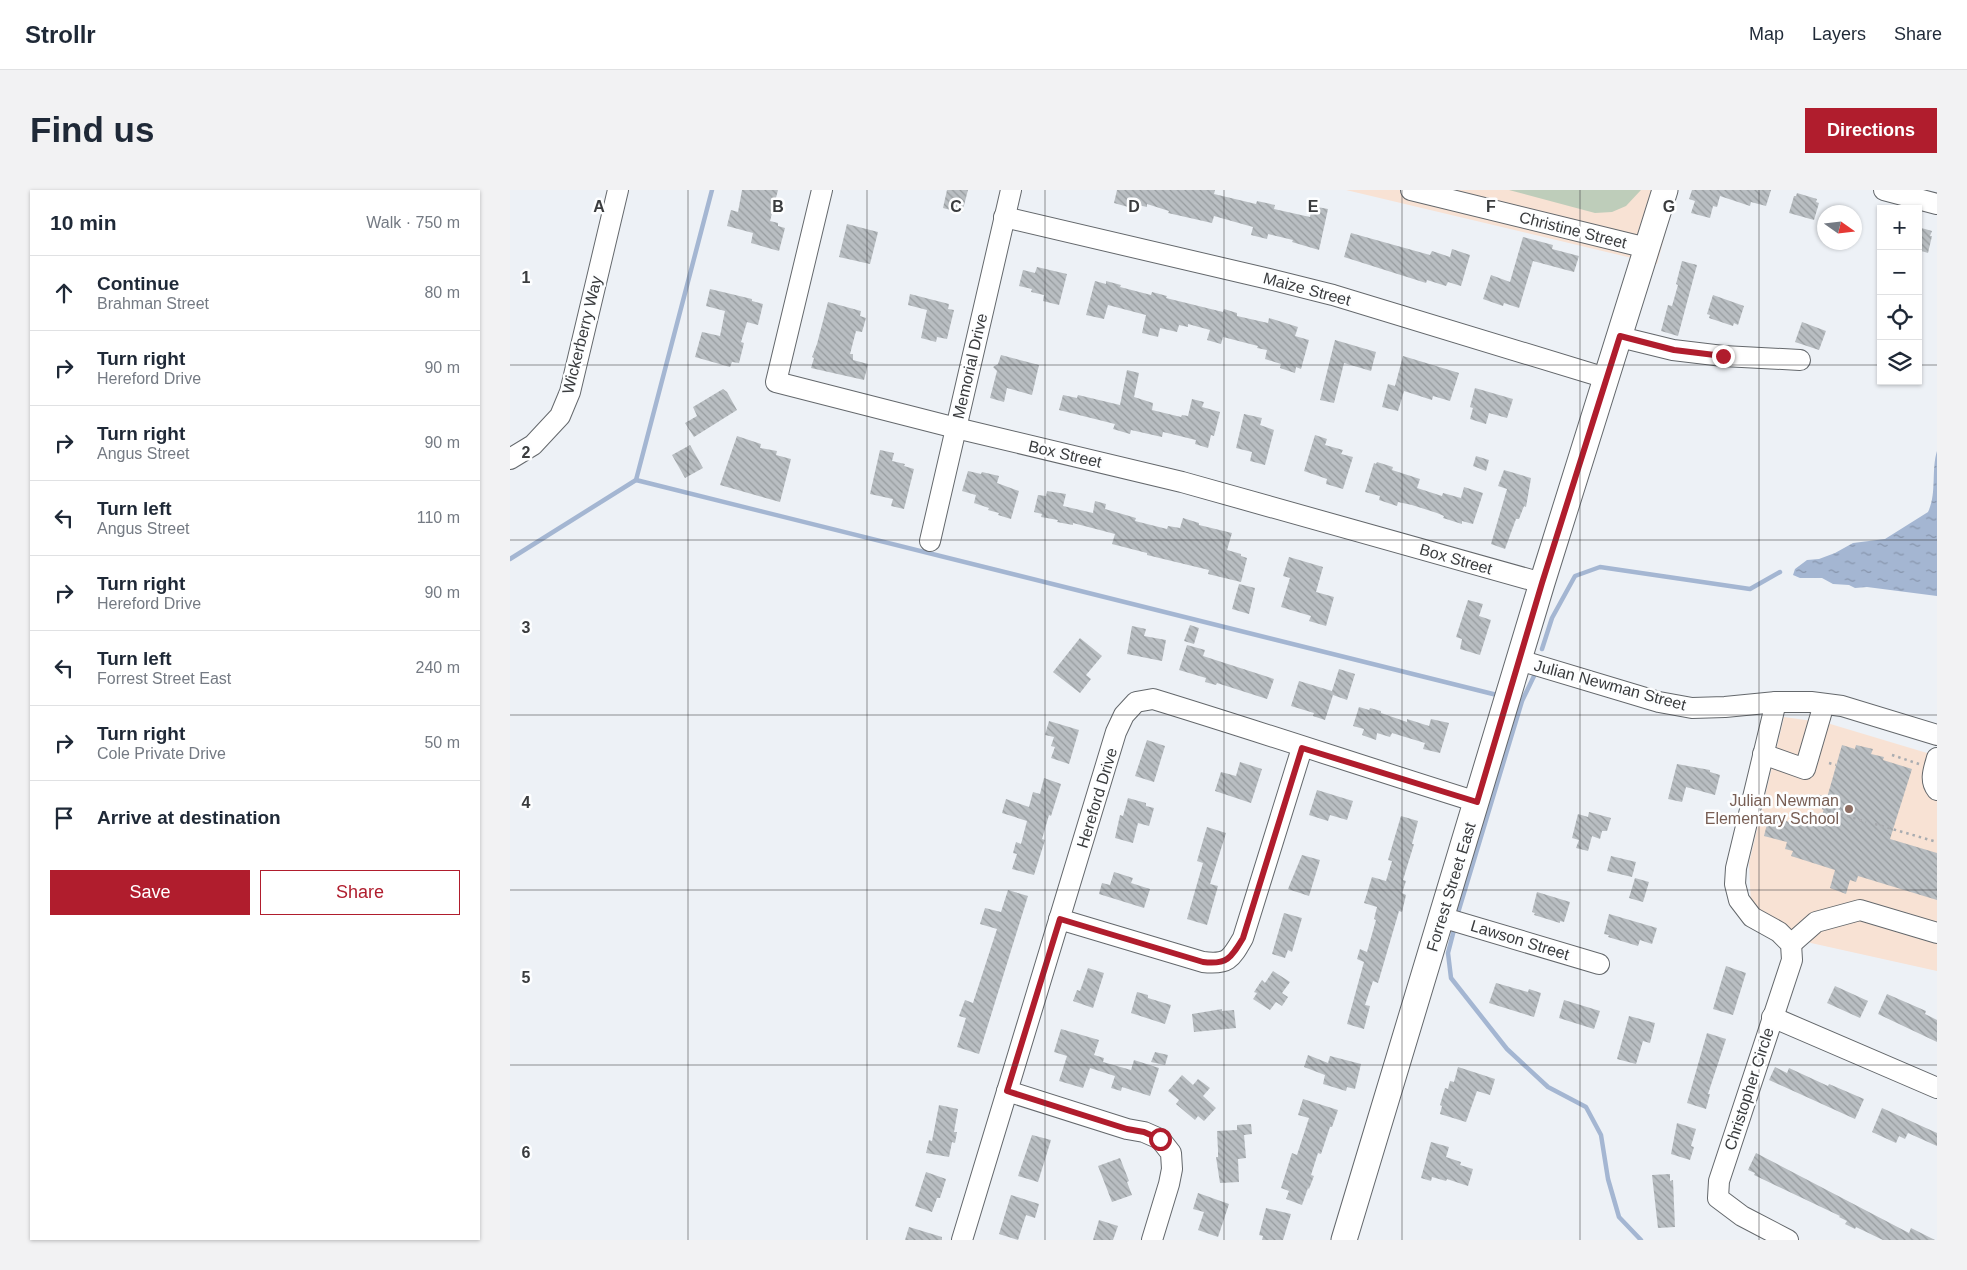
<!DOCTYPE html>
<html lang="en">
<head>
<meta charset="utf-8">
<style>
	body { margin:0; font-family:Arial,sans-serif; background:#f2f2f3; color:#1f2937 }
	.controls { position:absolute; right:15px; top:15px; display:grid; overflow:hidden; border-radius:0px; box-shadow:0 1px 4px #0004 }
	.controls button { width:45px; height:45px; display:grid; place-items:center; padding:0; border:0; border-bottom:1px solid #e0e1e3; background:#fff; color:#1f2937; font:25px sans-serif }
	.compass { position:absolute; left:1307px; top:15px; width:45px; height:45px; border-radius:50%; background:#fff; box-shadow:0 1px 4px #0004; rotate:104deg }
	.stop { position:absolute; width:15px; height:15px; margin:-11px; border:4px solid #b01d2d; border-radius:50%; background:#fff }
	.stop.end { background:#b01d2d; border-color:#fff; box-shadow:0 1px 5px #0008 }
	.list { margin:0; padding:0; list-style:none }
	h2 { display:flex; justify-content:space-between; align-items:center; height:65px; margin:0; padding:0 20px; font-size:21px }
	h2 small { font-size:16px; font-weight:400; color:#747a83 }
	.list li { display:grid; grid-template-columns:32px 1fr auto; gap:15px; align-items:center; box-sizing:border-box; height:75px; padding:0 20px; border-top:1px solid #e0e1e3 }
	.list b { display:block; font-size:19px; white-space:nowrap }
	.list p { margin:0; font-size:16px; white-space:nowrap; color:#747a83 }
	.list em { font-size:16px; font-style:normal; color:#747a83 }
	.actions { display:flex; gap:10px; padding:15px 20px }
	.actions a { flex:1; padding:11px 0; border:1px solid #b01d2d; border-radius:0px; text-align:center; font-size:18px; color:#b01d2d }
	.actions .main { background:#b01d2d; color:#fff }
	.icon { flex:none; width:28px; height:28px; fill:none; stroke:currentColor; stroke-width:2; stroke-linecap:round; stroke-linejoin:round }
	.map { position:relative; flex:none; width:1427px; height:1050px; overflow:hidden; border-radius:0px }
	header { display:flex; align-items:center; gap:30px; box-sizing:border-box; height:70px; padding:0 25px; background:#fff; border-bottom:1px solid #e0e1e3 }
	header strong { font-size:24px }
	nav { display:flex; gap:28px; margin-inline-start:auto; font-size:18px }
	.intro { display:flex; align-items:center; justify-content:space-between; box-sizing:border-box; height:120px; padding:0 30px }
	h1 { margin:0; font-size:35px }
	.button { padding:12px 22px; border-radius:0px; background:#b01d2d; color:#fff; font-size:18px; font-weight:700 }
	main { display:flex; gap:30px; padding:0 30px }
	aside { flex:1; background:#fff; border-radius:0px; box-shadow:0 1px 4px #0004 }
	.map>svg:first-child { display:block }
	.education { fill:#f8e2d4 }
	.garden { fill:#becdba }
	.water { fill:url(#water-ripples) }
	.lines { fill:none; stroke-linecap:round; stroke-linejoin:round }
	.stream { stroke:#a4b6d2; stroke-width:4.5 }
	.building { fill:url(#building-back-hatch) }
	.minor-casing { stroke:#64686c; stroke-width:22 }
	.major-casing { stroke:#64686c; stroke-width:27 }
	.path { stroke:#a9acb0; stroke-width:2.5; stroke-dasharray:2.5 4; stroke-linecap:butt }
	.minor { stroke:#fff; stroke-width:20 }
	.major { stroke:#fff; stroke-width:25 }
	.route { stroke:#b01d2d; stroke-width:6 }
	.grid { fill:none; stroke:#3a3c3e; stroke-width:1; stroke-opacity:0.55 }
	.education-dot { fill:#8d6e63; stroke:#fdfeff; stroke-width:2 }
	.labels { text-anchor:middle; dominant-baseline:central; stroke-width:5; stroke-linejoin:round; paint-order:stroke }
	.street-label { font-size:16px; fill:#3a3c3e; stroke:#fdfeff }
	.education-label { font-size:16px; fill:#785e54; stroke:#fdfeff; text-anchor:end }
	.grid-label { font-size:16px; text-anchor:middle; font-weight:bold; fill:#3a3c3e; stroke:#fdfeff; stroke-width:5; stroke-linejoin:round; paint-order:stroke }
</style>
</head>
<body>
<header>
<strong>Strollr</strong>
<nav><a>Map</a><a>Layers</a><a>Share</a></nav>
</header>
<div class="intro"><h1>Find us</h1><a class="button">Directions</a></div>
<main>
<aside>
<h2>10 min<small>Walk · 750 m</small></h2>
<ul class="list">
<li><svg class="icon" aria-label="ahead" viewBox="0 0 24 24"><path d="M12 20V5M6 11l6-6 6 6"/></svg><div><b>Continue</b><p>Brahman Street</p></div><em>80 m</em></li>
<li><svg class="icon" aria-label="right" viewBox="0 0 24 24"><path d="M7 20v-9h11M14 6l5 5-5 5"/></svg><div><b>Turn right</b><p>Hereford Drive</p></div><em>90 m</em></li>
<li><svg class="icon" aria-label="right" viewBox="0 0 24 24"><path d="M7 20v-9h11M14 6l5 5-5 5"/></svg><div><b>Turn right</b><p>Angus Street</p></div><em>90 m</em></li>
<li><svg class="icon" aria-label="left" viewBox="0 0 24 24"><path d="M17 20v-9H6M10 6l-5 5 5 5"/></svg><div><b>Turn left</b><p>Angus Street</p></div><em>110 m</em></li>
<li><svg class="icon" aria-label="right" viewBox="0 0 24 24"><path d="M7 20v-9h11M14 6l5 5-5 5"/></svg><div><b>Turn right</b><p>Hereford Drive</p></div><em>90 m</em></li>
<li><svg class="icon" aria-label="left" viewBox="0 0 24 24"><path d="M17 20v-9H6M10 6l-5 5 5 5"/></svg><div><b>Turn left</b><p>Forrest Street East</p></div><em>240 m</em></li>
<li><svg class="icon" aria-label="right" viewBox="0 0 24 24"><path d="M7 20v-9h11M14 6l5 5-5 5"/></svg><div><b>Turn right</b><p>Cole Private Drive</p></div><em>50 m</em></li>
<li><svg class="icon" aria-label="arrive" viewBox="0 0 24 24"><path d="M6 21V4h12l-3 4 3 4H6"/></svg><div><b>Arrive at destination</b></div></li>
</ul>
<div class="actions"><a class="main">Save</a><a>Share</a></div>
</aside>
<div class="map">
<svg width="1427" height="1050" viewBox="0 0 1427 1050">
	<defs>
		<pattern id="water-ripples" width="26" height="14" patternUnits="userSpaceOnUse" patternTransform="scale(1.25)"><rect width="26" height="14" fill="#a4b6d2"/><path d="M2 4q2-2 4 0t4 0M15 11q2-2 4 0t4 0" fill="none" stroke="#8795ac"/></pattern>
		<pattern id="building-back-hatch" width="6" height="6" patternUnits="userSpaceOnUse" patternTransform="scale(1.25)"><rect width="6" height="6" fill="#b9bec2"/><path d="M-1 5l2 2M0 0l6 6M5-1l2 2" fill="none" stroke="#979c9f"/></pattern>
	</defs>
	<rect width="100%" height="100%" fill="#edf1f6"/>
	<g class="education">
		<path d="M836,0H1167L1147,74Z"/>
		<path d="M1274,527L1317,533L1427,566V781L1301,753L1241,715L1239,673Z"/>
	</g>
	<path class="garden" d="M999,0H1131L1116,16L1102,22L1085,23Z"/>
	<path class="water" d="M1427,261V406L1357,397L1345,398L1339,395L1323,394L1312,388H1290L1283,385L1285,379L1297,370L1309,369L1325,363L1343,353L1375,349L1418,322C1427,304 1421,280 1427,261Z"/>
	<g class="lines">
		<g class="stream">
			<path d="M126,290L987,505"/>
			<path d="M0,369L126,290L202,0"/>
			<path d="M1032,459L1042,428L1065,386L1090,377L1240,399L1270,382"/>
			<path d="M947,726L1012,511L1024,486"/>
			<path d="M945,736L938,763L941,788L997,859L1038,897L1076,917L1091,945L1098,989L1109,1027L1131,1050"/>
		</g>
	</g>
	<g class="building">
		<path d="M232,0H268L260,31L268,33V36L275,38L269,61L241,53L243,43L217,36L221,20L228,22Z"/>
		<path d="M437,0H458L452,23L433,18Z"/>
		<path d="M607,0H705L704,4L746,14L747,11L765,15L764,19L800,27L802,16L818,19L809,60L782,52L783,50L758,44L757,49L741,45L743,37L704,26L702,33L658,23L659,21L637,14V17L619,13L618,17L604,13Z"/>
		<path d="M1182,0H1261L1256,16L1241,12L1240,16L1210,6L1207,17L1203,16L1200,28L1181,23L1185,11L1179,9Z"/>
		<path d="M1287,3L1307,9L1306,12L1309,13L1304,30L1279,23L1284,6H1286Z"/>
		<path d="M337,34L368,42L360,74L329,67Z"/>
		<path d="M1408,37L1422,41L1420,46H1422L1418,63L1408,60Z"/>
		<path d="M841,43L920,65L922,61L940,67L942,59L960,65L951,96L938,92L936,96L917,90L916,93L834,67Z"/>
		<path d="M1013,47L1043,55L1042,59L1069,66L1064,82L1023,71L1009,118L994,113L993,116L973,109L981,85L1000,92Z"/>
		<path d="M1172,71L1187,75L1168,146L1151,141L1158,115L1162,116L1168,95L1166,94Z"/>
		<path d="M527,77L557,84L549,115L533,111L534,105L521,102L522,99L509,96L513,80L525,83Z"/>
		<path d="M585,91L596,94V91L611,95L610,97L641,105L642,102L657,106L656,108L713,122L714,119L727,123V126L758,133L759,128L788,137L785,146L799,150L791,179L786,177L785,183L770,178L771,174L755,169L757,160L747,158L748,156L713,147L711,154L697,150L700,140L678,134V137L669,135L667,142L650,138L648,147L632,143L636,125L598,115L594,129L576,125Z"/>
		<path d="M200,99L242,109V111L253,114L248,135L237,132L231,152L234,153L229,173L222,172L220,177L185,167L192,142L210,146L215,121L196,116Z"/>
		<path d="M400,104L439,114L438,119L444,120L437,149L427,147L426,152L411,148L417,120L398,115Z"/>
		<path d="M1203,105L1234,116L1228,135L1224,133L1223,136L1199,128L1200,125L1197,124Z"/>
		<path d="M318,112L351,121L350,126L356,128L352,142L346,141L340,164H343V170L358,174L354,190L301,178L304,168L302,167L307,154Z"/>
		<path d="M1292,132L1316,141L1309,160L1285,152Z"/>
		<path d="M825,150L866,162L861,181L834,173L824,213L810,210Z"/>
		<path d="M491,165L529,175L522,205L497,198L494,212L480,208L487,181L483,177L488,174Z"/>
		<path d="M893,166L949,183L940,211L923,206L922,210L894,201L888,221L872,217L878,194L885,196Z"/>
		<path d="M617,180L629,183L624,207L643,213L642,220L671,227L672,225L678,226L682,209L694,212L692,217L710,222L704,246L701,245L698,258L685,254L686,250L653,242L652,247L621,240L620,244L603,239L605,234L549,220L553,205L567,208L568,205L610,215Z"/>
		<path d="M965,198L1003,209L997,228L979,223L976,234L960,229L963,218L960,217Z"/>
		<path d="M213,199L217,202L227,220L184,247L175,233L187,226L183,217Z"/>
		<path d="M734,224L752,228L750,235L764,240L755,275L740,271L742,262L726,258Z"/>
		<path d="M805,245L817,249L815,255L833,260L831,264L843,267L833,299L816,294L817,289L794,281Z"/>
		<path d="M227,246L251,254L250,258L267,261L266,265L281,269L270,312L210,295Z"/>
		<path d="M180,255L193,278L175,288L162,265Z"/>
		<path d="M370,260L384,263L382,271L395,274L394,276L404,279L394,319L381,316L383,309L360,304Z"/>
		<path d="M966,266L979,270L976,281L963,276Z"/>
		<path d="M867,272L883,277L882,280L910,289L907,298L932,306L933,303L951,308L954,297L973,303L963,334L952,331V334L933,328L934,326L927,323L902,315L888,312L887,316L869,310L870,306L855,302L864,273L866,274Z"/>
		<path d="M994,280L1021,288L1016,317L1014,316L1009,329H1006L995,359L981,354L997,299L988,296Z"/>
		<path d="M458,281L471,284L472,282L489,286L487,293L509,301L501,329L488,325L489,323L478,320L479,318L464,313L466,305L452,301Z"/>
		<path d="M537,301L556,304L553,316L583,323L585,311L596,314L595,319L626,328L625,331L657,339L658,336L670,338L673,328L689,333V335L722,343L717,360L731,364V366L737,368L731,392L698,384L699,380L637,365V363L602,354L605,344L563,333V335L547,332L548,330L531,327L532,324L524,322L528,305L536,306Z"/>
		<path d="M779,367L813,377L806,402L824,407L816,436L799,431L801,426L771,417L780,388L773,386Z"/>
		<path d="M729,394L745,398L739,424L722,419Z"/>
		<path d="M958,410L973,414L969,426L981,430L970,465L950,459L952,449L946,447Z"/>
		<path d="M680,435L689,438L684,454L674,451Z"/>
		<path d="M622,436L636,439L634,446L656,450L652,471L617,464Z"/>
		<path d="M570,448L592,466L576,485L581,489L570,503L543,482Z"/>
		<path d="M677,455L695,460L693,466L764,489L757,509L707,493L706,495L695,492L696,488L669,480Z"/>
		<path d="M829,479L845,484L837,510L823,505L815,530L803,526L804,523L781,516L789,491L822,501Z"/>
		<path d="M849,517L859,520L860,518L871,521V523L897,532V529L919,536L921,529L939,533L930,563L913,559L915,553L882,543L880,547L867,543L866,550L852,545L854,539L843,536Z"/>
		<path d="M539,531L569,540L559,574L541,568L545,557L541,556L544,547L535,545Z"/>
		<path d="M637,550L655,556L644,592L625,586Z"/>
		<path d="M1332,555L1345,559L1346,555L1363,559L1361,564L1374,567L1373,570L1402,579L1380,649L1427,663V710L1348,686L1346,692L1340,690L1336,704L1320,698L1325,680L1281,666L1283,661L1275,659L1277,652L1254,646L1259,626L1283,633L1284,628L1292,630L1293,623L1311,629Z"/>
		<path d="M730,572L752,579L741,613L705,601L711,582L726,586Z"/>
		<path d="M1167,574L1200,580V582L1210,585L1205,605L1176,597L1172,612L1158,609Z"/>
		<path d="M534,588L551,594L541,626L539,625L532,649L535,650L524,685L502,679L507,664L503,663L506,652L511,654L517,631L492,623L496,609L519,617L523,602L530,604Z"/>
		<path d="M807,600L843,611L837,630L820,625L818,631L799,625Z"/>
		<path d="M618,608L636,613V616L644,618L639,636L628,633L623,653L605,648L610,625L613,626Z"/>
		<path d="M1079,622L1101,628L1097,641H1092L1090,649L1082,646L1078,661L1066,658L1069,650L1062,648L1068,624L1078,627Z"/>
		<path d="M891,626L908,631L902,654H904L893,690L896,691L892,703L896,705L892,722L889,721L868,793L863,791L855,815L860,816L854,839L837,834L854,772L847,769L850,759L857,762L866,730L864,729L867,717L854,713L862,687L876,691L882,671L878,670Z"/>
		<path d="M697,637L716,643L700,694L708,696L697,735L677,729L693,673L687,671Z"/>
		<path d="M792,665L810,670L799,706L778,699Z"/>
		<path d="M1101,666L1126,672L1122,687L1097,681Z"/>
		<path d="M604,682L623,688L621,693L640,699L634,718L589,704L592,693L600,695Z"/>
		<path d="M1125,688L1139,692L1133,712L1119,708Z"/>
		<path d="M498,700L518,706L517,709L469,864L447,857L456,828L449,826L455,810L463,813L487,739L470,734L475,718L491,722Z"/>
		<path d="M1027,702L1060,712L1054,732L1050,731V733L1024,725L1025,723L1022,722Z"/>
		<path d="M774,723L792,728L782,762L778,760L775,768L762,764Z"/>
		<path d="M1099,724L1147,738L1142,754L1130,750L1128,756L1098,747L1099,745L1094,744Z"/>
		<path d="M1216,776L1236,783L1223,825L1203,819Z"/>
		<path d="M578,778L594,783L583,818L563,811L567,800L570,801Z"/>
		<path d="M763,781L780,792L772,803L778,807L772,816L766,812L760,820L743,809L747,803L744,802L752,790L755,793Z"/>
		<path d="M986,793L1018,802L1019,799L1031,803L1024,827L979,813Z"/>
		<path d="M1325,796L1358,811L1350,828L1317,813Z"/>
		<path d="M627,802L638,805V808L661,815L655,834L621,823Z"/>
		<path d="M1377,804L1416,821L1415,824L1427,830V852L1368,824Z"/>
		<path d="M1054,810L1090,821L1084,839L1049,828Z"/>
		<path d="M712,819V821L724,820L726,838L684,842L682,824Z"/>
		<path d="M1119,826L1145,833L1140,853L1133,851L1126,874L1107,869Z"/>
		<path d="M551,839L589,850L584,865L594,868L593,872L621,880L624,870L649,878L640,906L612,897L611,901L601,898L605,886L580,878L573,898L549,891L557,866L544,862Z"/>
		<path d="M1197,843L1216,849L1198,904H1200L1196,919L1177,913Z"/>
		<path d="M645,862L658,865L655,875L641,872Z"/>
		<path d="M798,865L818,873L820,866L851,874L845,899L837,897L836,901L813,894L815,885L794,877Z"/>
		<path d="M948,877L985,889L980,905L967,901L956,932L930,924L932,916L930,915L935,898L938,899L940,891L944,892Z"/>
		<path d="M1265,877L1277,883L1279,878L1318,896L1319,894L1354,909L1345,929L1259,890Z"/>
		<path d="M672,885L683,895L688,889L700,898L693,906L706,918L694,931L688,926L685,930L666,914L669,910L658,901Z"/>
		<path d="M793,909L828,920L822,937H820L811,964L808,963L801,985L804,986L799,999L798,998L792,1015L776,1009L779,1001L771,998L782,963L787,965L799,928L788,925Z"/>
		<path d="M429,915L448,919L444,942H447L445,953L442,952L439,967L416,963L419,950L422,951Z"/>
		<path d="M1372,918L1427,943V956L1398,943L1395,949L1389,946L1386,953L1362,942Z"/>
		<path d="M1167,933L1186,939L1181,956L1184,957L1180,970L1161,964Z"/>
		<path d="M741,934L742,944L734,945L736,968L728,969L729,992L710,993L706,967H708V960L707,941L727,940V935Z"/>
		<path d="M522,945L541,950L528,992L508,986Z"/>
		<path d="M921,952L939,957L936,967L951,972L950,975L963,979L958,996L937,989L936,991L922,987L921,991L911,988Z"/>
		<path d="M1246,963L1399,1043L1401,1038L1425,1050H1373L1346,1037L1345,1039L1335,1034L1337,1031L1329,1027L1330,1026L1244,985L1245,983L1238,980Z"/>
		<path d="M610,968L619,991L617,992L622,1005L602,1012L588,976Z"/>
		<path d="M416,982L436,989L430,1008H427L422,1022L405,1016Z"/>
		<path d="M1160,984V991L1163,990L1165,1037L1148,1038L1142,985Z"/>
		<path d="M688,1003L719,1014L708,1047L688,1040L694,1022L683,1019Z"/>
		<path d="M501,1005L529,1014L525,1028L516,1025L508,1050L489,1044Z"/>
		<path d="M756,1018L781,1024L773,1050H752L753,1046L749,1045Z"/>
		<path d="M589,1030L608,1036L603,1050H583Z"/>
		<path d="M399,1037L432,1047V1050H395Z"/>
	</g>
	<g class="lines">
		<defs>
			<g id="minor">
				<path d="M312,0L266,192L446,238L672,292L1032,393"/>
				<path d="M901,0L1137,58"/>
				<path d="M1374,0L1427,14"/>
				<path d="M494,27L759,89L823,105L1096,188"/>
				<path d="M1110,147L1163,160L1213,166L1290,170"/>
				<path d="M0,269L23,255L50,226L60,202L108,0"/>
				<path d="M420,351L501,0"/>
				<path d="M1009,470L1149,512L1182,518L1215,517L1266,512H1301L1332,516L1427,545"/>
				<path d="M1266,512L1226,678L1225,694L1229,710L1242,727L1269,742L1281,754L1282,770L1209,991L1208,1008L1232,1026L1278,1050"/>
				<path d="M1253,564L1295,579L1314,514"/>
				<path d="M1427,568C1424,579 1419,590 1427,600"/>
				<path d="M931,727L1089,774"/>
				<path d="M549,729L693,772C718,775 721,769 733,748L792,558"/>
				<path d="M1281,754L1306,732L1350,720L1427,743"/>
				<path d="M1262,827L1427,898"/>
				<path d="M497,901L617,939L634,942L650,949L661,963L662,979L659,994L642,1050"/>
				<path d="M452,1050L606,542L614,525L626,512L643,509C751,542 858,578 967,612"/>
			</g>
			<path id="major" d="M834,1050L1032,393L1155,0"/>
		</defs>
		<use href="#minor" class="minor-casing"/>
		<use href="#major" class="major-casing"/>
		<g class="path">
			<path d="M1382,565L1409,574"/>
			<path d="M1319,573L1326,575"/>
			<path d="M1309,606L1316,608"/>
			<path d="M1306,616L1356,632"/>
			<path d="M1365,634L1427,652"/>
		</g>
		<use href="#minor" class="minor"/>
		<use href="#major" class="major"/>
	</g>
	<g class="lines">
		<path class="route" d="M650,949L634,942L617,939L497,901L550,729L693,772C717,775 721,768 733,748L792,558L967,612L1032,393L1110,146L1164,160L1213,166"/>
	</g>
	<path class="grid" d="M178,0V1050M357,0V1050M535,0V1050M714,0V1050M892,0V1050M1070,0V1050M1249,0V1050M0,175H1371M1408,175H1427M0,350H1427M0,525H1427M0,700H1427M0,875H1427"/>
	<circle class="education-dot" cx="1339" cy="619" r="5"/>
	<g class="labels">
		<g class="street-label">
			<text transform="translate(1063 40) rotate(14)">Christine Street</text>
			<text transform="translate(797 99) rotate(15)">Maize Street</text>
			<text transform="translate(72 145) rotate(-76)">Wickerberry Way</text>
			<text transform="translate(460 176) rotate(-77)">Memorial Drive</text>
			<text transform="translate(555 264) rotate(13)">Box Street</text>
			<text transform="translate(946 369) rotate(16)">Box Street</text>
			<text transform="translate(1100 495) rotate(15)">Julian Newman Street</text>
			<text transform="translate(587 608) rotate(-73)">Hereford Drive</text>
			<text transform="translate(941 697) rotate(-73)">Forrest Street East</text>
			<text transform="translate(1010 750) rotate(17)">Lawson Street</text>
			<text transform="translate(1239 899) rotate(-72)">Christopher Circle</text>
		</g>
		<g class="education-label">
			<text x="1329" y="610">Julian Newman<tspan x="1329" dy="18">Elementary School</tspan></text>
		</g>
	</g>
	<g class="grid-label">
		<text x="89" y="22">A</text>
		<text x="268" y="22">B</text>
		<text x="446" y="22">C</text>
		<text x="624" y="22">D</text>
		<text x="803" y="22">E</text>
		<text x="981" y="22">F</text>
		<text x="1159" y="22">G</text>
		<text x="16" y="93">1</text>
		<text x="16" y="268">2</text>
		<text x="16" y="443">3</text>
		<text x="16" y="618">4</text>
		<text x="16" y="793">5</text>
		<text x="16" y="968">6</text>
	</g>
</svg>
<div class="controls">
<button>+</button>
<button>−</button>
<button><svg class="icon" aria-label="locate" viewBox="0 0 24 24"><circle cx="12" cy="12" r="6"/><path d="M12 2v4M12 18v4M2 12h4M18 12h4"/></svg></button>
<button><svg class="icon" aria-label="layers" viewBox="0 0 24 24"><path d="M12 4l9 5-9 5-9-5zM3 14l9 5 9-5"/></svg></button>
</div>
<svg class="compass" viewBox="-18 -18 36 36"><path d="M0-13l5 13h-10z" fill="#e53935"/><path d="M0 13l5-13h-10z" fill="#747a83"/></svg>
<div class="stop" style="left:650px;top:949px"></div>
<div class="stop end" style="left:1213px;top:166px"></div>
</div>
</main>
</body>
</html>
